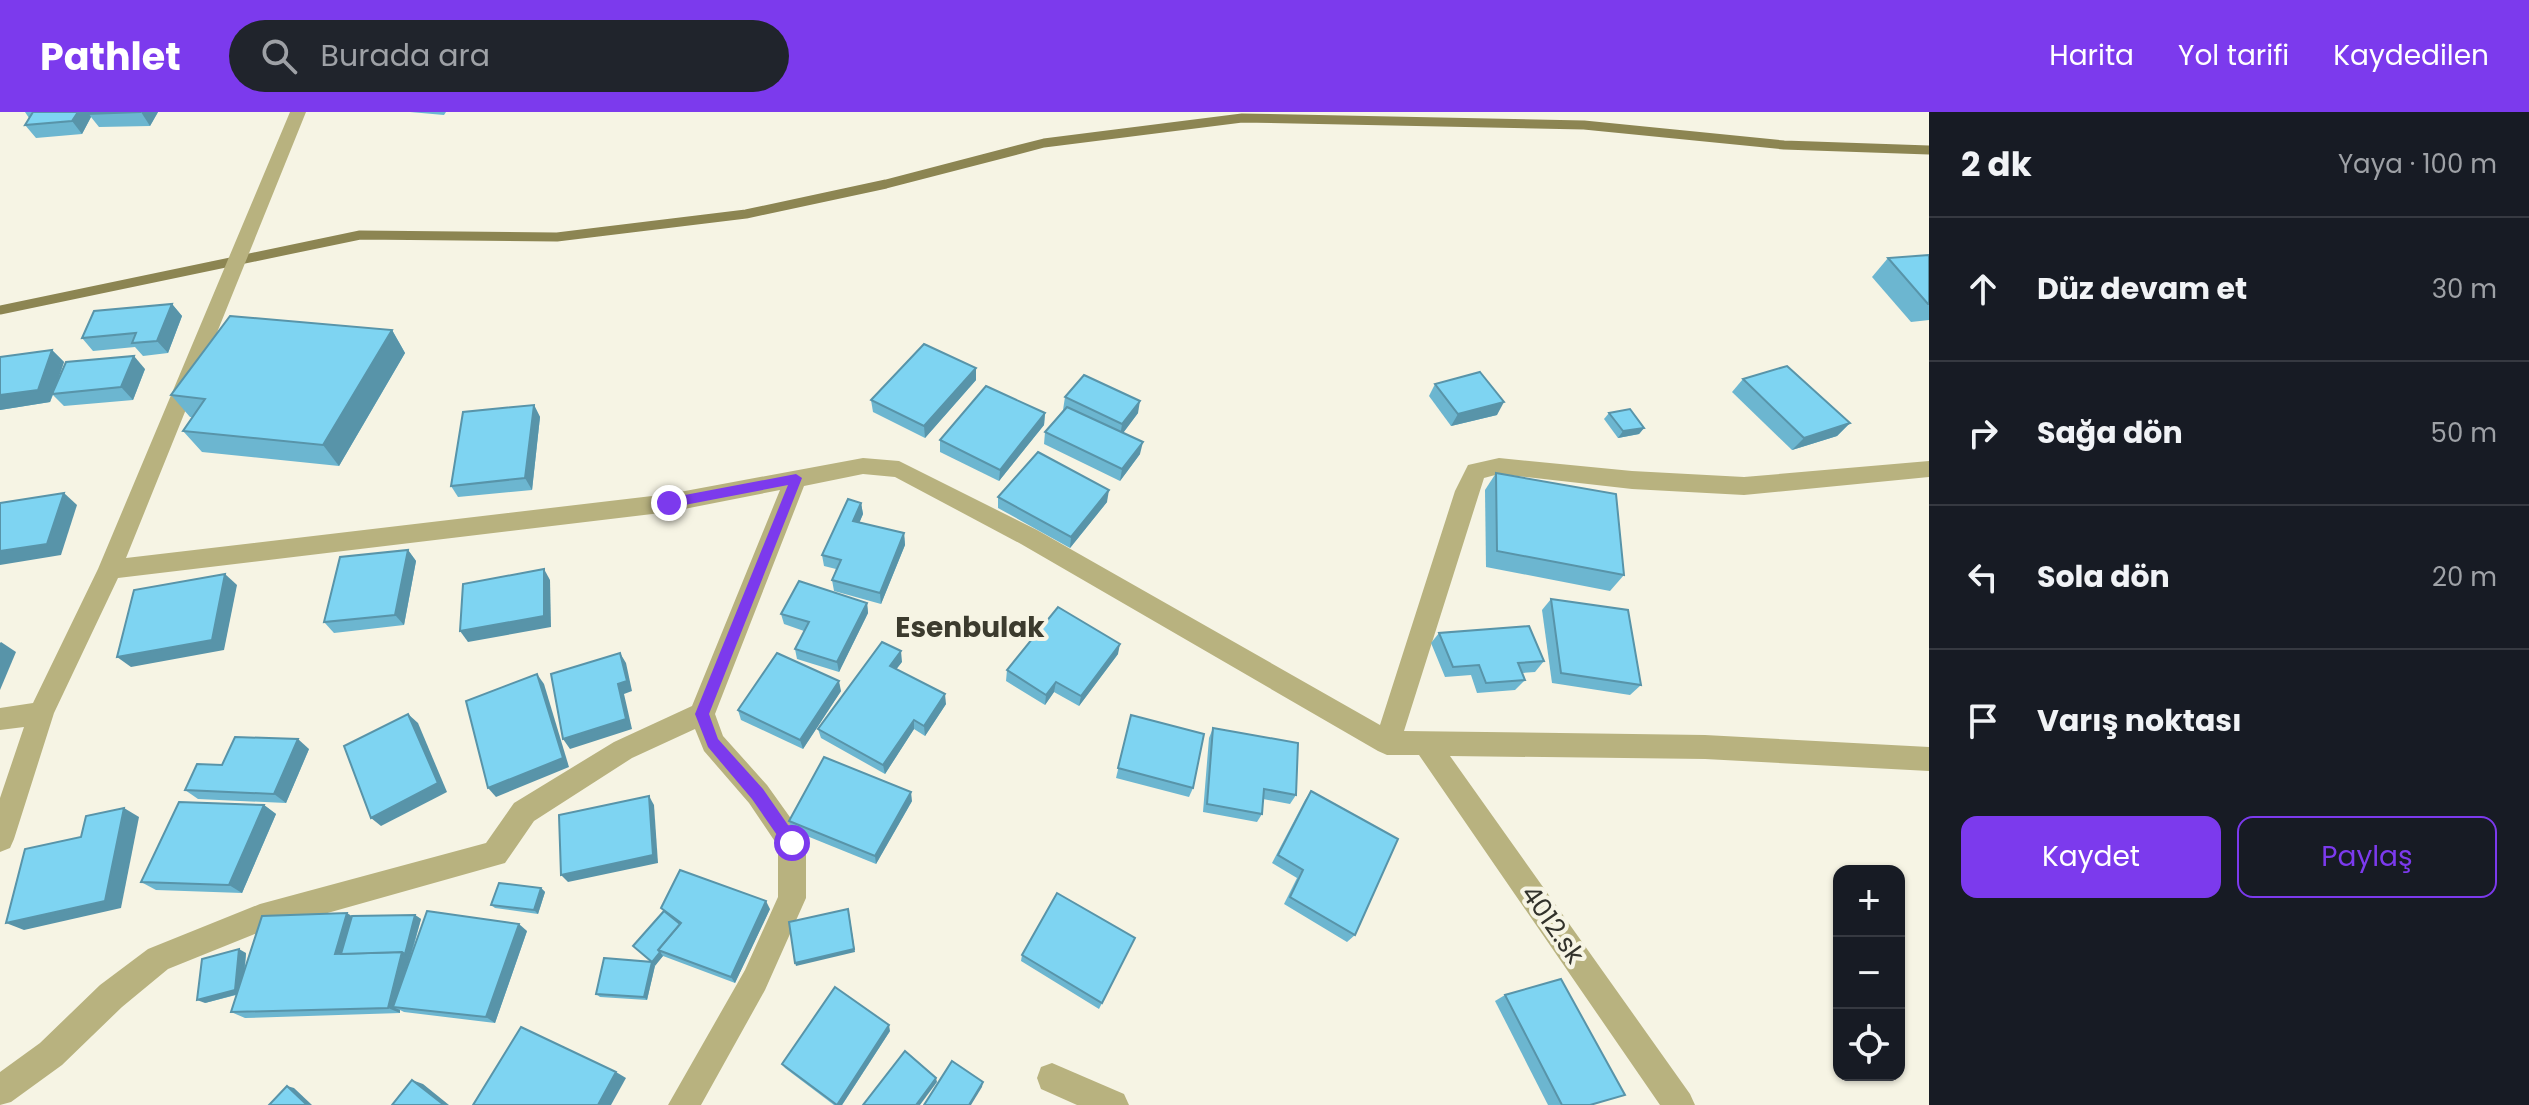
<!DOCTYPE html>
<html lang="tr">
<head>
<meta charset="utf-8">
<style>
	body { margin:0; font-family:Poppins,sans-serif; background:#20242c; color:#f1f3f6 }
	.controls { position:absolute; right:24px; bottom:24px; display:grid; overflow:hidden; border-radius:16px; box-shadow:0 2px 6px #0004 }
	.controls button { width:72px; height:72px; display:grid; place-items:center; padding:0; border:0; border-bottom:2px solid #363941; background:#171b24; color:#f1f3f6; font:40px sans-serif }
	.stop { position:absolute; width:24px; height:24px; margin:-18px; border:6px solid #7c3aed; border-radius:50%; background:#fff }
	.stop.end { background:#7c3aed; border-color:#fff; box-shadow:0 2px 8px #0008 }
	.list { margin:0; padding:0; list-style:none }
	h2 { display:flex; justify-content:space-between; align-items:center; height:104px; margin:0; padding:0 32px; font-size:34px }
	h2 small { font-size:26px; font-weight:400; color:#9ea1a6 }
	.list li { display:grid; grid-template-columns:52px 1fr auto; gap:24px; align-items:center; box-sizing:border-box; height:144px; padding:0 32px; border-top:2px solid #363941 }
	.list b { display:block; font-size:30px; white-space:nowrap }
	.list em { font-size:26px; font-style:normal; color:#9ea1a6 }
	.actions { display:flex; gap:16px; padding:24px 32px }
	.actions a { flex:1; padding:18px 0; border:2px solid #7c3aed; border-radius:16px; text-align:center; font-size:28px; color:#7c3aed }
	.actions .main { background:#7c3aed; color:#fff }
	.icon { flex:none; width:44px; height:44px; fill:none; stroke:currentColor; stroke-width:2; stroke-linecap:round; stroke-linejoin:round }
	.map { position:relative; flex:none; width:1929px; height:993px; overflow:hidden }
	header { display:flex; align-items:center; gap:48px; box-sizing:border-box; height:112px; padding:0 40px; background:#7c3aed; color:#fff }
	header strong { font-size:38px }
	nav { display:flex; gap:44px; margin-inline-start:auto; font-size:28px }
	.search { width:560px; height:72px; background:#20242c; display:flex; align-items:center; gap:20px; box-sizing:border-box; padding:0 28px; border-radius:44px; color:#9ea1a6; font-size:30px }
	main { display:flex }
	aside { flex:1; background:#171b24 }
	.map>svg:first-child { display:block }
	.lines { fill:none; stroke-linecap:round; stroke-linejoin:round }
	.stream { stroke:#8c8552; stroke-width:9 }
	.minor { fill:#b8b27f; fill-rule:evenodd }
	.wall { fill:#6cb6d0 }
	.shaded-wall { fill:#5894a9 }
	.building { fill:#7ed4f2; stroke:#5894a9; stroke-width:2 }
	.route { fill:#7c3aed }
	.labels { text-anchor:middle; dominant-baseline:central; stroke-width:8; stroke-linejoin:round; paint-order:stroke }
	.street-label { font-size:26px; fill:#32322b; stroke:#f6f4e4 }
	.neighbourhood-label { font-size:28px; font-weight:bold; fill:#3c3b2e; stroke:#f6f4e4 }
</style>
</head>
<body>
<header>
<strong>Pathlet</strong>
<div class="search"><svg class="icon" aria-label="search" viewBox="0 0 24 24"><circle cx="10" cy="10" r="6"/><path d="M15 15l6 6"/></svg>Burada ara</div>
<nav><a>Harita</a><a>Yol tarifi</a><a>Kaydedilen</a></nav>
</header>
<main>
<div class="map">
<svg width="1929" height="993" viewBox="0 0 1929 993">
	<rect width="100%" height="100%" fill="#f6f4e4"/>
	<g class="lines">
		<path class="stream" d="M0,198L360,123L557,125L746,102L886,72L1044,31L1242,6L1584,13L1784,33L1929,38"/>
		<g class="minor">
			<path d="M290,0H306L126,446L669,382L863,346L899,349L1037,418L1380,613L1455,379L1468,353L1499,346L1632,359L1744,365L1929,349V365L1744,383L1632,377L1499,362L1484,366L1404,619L1705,623L1929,635V659L1705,647L1450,644L1690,982L1695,993H1660L1419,643H1387L1378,639L1021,432L895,365L863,362L804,374L715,602L723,624L767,673L802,722L806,731V786L765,878L701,993H668L745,858L778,785V734L749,691L704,639L695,617L632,646L534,709L505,751L260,820L168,857L122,895L62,953L11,990L0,993V960L40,931L100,873L148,837L260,792L486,731L514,691L614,630L692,594L780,378L669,400L118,466L54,601L14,727L10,736L0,740V686L24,615L0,618V596L33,591L98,457Z"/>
			<path d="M1052,951L1124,982L1129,993H1077L1041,977L1037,966L1041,955Z"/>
		</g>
	</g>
	<g class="wall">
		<path d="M25,0H158L150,14L99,15L91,5L82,22L36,26L25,13L29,6Z"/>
		<path d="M410,0H446L444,3Z"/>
		<path d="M1929,143V208L1911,210L1872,165L1888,146Z"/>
		<path d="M172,192L182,204L168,241L143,244L135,235L93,239L82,226Z"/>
		<path d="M392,218L405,241L339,354L202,340L183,319L192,305H190L171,283Z"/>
		<path d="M52,238L64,250L58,268L145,257L133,288L64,294L53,283L50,290L0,298V245Z"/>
		<path d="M976,256V268L925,326L873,300L871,288Z"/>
		<path d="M1743,267L1850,311L1837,324L1792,338L1732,280Z"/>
		<path d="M1435,272L1497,303L1451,314L1429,284Z"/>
		<path d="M1065,285L1138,301L1123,321L1140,342L1120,369L1044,332L1045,320L1063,298Z"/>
		<path d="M534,293L540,305L532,378L458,385L451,374Z"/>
		<path d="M1045,301L1044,313L999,369L940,340V328Z"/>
		<path d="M1609,301L1644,316L1639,322L1618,326L1604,307Z"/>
		<path d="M1496,361L1624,463L1610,479L1486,455L1485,378Z"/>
		<path d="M998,385L1107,390L1070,436L998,396Z"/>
		<path d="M861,391L863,402L859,411L904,421L905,433L881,492L834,479L832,468L836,457L824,454L822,443Z"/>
		<path d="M408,438L416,449L404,513L334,521L324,510Z"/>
		<path d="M1551,487L1641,573L1630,583L1552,571L1542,498Z"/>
		<path d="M867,491L868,501L839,560L797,547L795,537L804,519L784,512L781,502Z"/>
		<path d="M1439,521L1544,549L1535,560L1522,561L1525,568L1515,578L1477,581L1471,563L1445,565L1431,531Z"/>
		<path d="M1118,542L1079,594L1054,580L1045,593L1006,569L1007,558Z"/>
		<path d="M902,550L896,557L946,592L925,624L914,617L885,662L821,626L818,617Z"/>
		<path d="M841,579L803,637L741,608L738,598Z"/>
		<path d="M1131,603L1193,676L1189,685L1116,666Z"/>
		<path d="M1213,616L1296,683L1290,692L1263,687L1262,702L1257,710L1203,700L1209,626Z"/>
		<path d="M309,637L286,691L198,687L185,678L222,653Z"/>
		<path d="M1311,679L1355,823L1347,830L1284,792L1297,766L1272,751L1305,688Z"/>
		<path d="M912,689L876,752L792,718L789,709Z"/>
		<path d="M264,693L276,702L242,781L156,778L141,770Z"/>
		<path d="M541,776L545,780L538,802L495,796L491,793Z"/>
		<path d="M661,796L770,797L735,871L663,844L655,853L647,888L600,885L596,882L651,850L664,799Z"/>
		<path d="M415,803L421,807L411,845L527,819L495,911L404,900L400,898V901L245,906L231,900L236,883L205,891L246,841L245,857L352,804Z"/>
		<path d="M1135,826L1099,897L1021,849L1022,843Z"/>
		<path d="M1505,883L1590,993H1548L1495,889Z"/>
		<path d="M890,919L842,993H834L785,956L782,952Z"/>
	</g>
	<g class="shaded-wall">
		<path d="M78,0H94L89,2L91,5L82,22L72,9Z"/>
		<path d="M141,0H158L150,14Z"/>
		<path d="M172,192L182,204L168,241L157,229Z"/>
		<path d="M392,218L405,241L339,354L323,333Z"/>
		<path d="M52,238L64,250L50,290L0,298V283Z"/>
		<path d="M134,244L145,257L133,288L121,275Z"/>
		<path d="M976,256V268L925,326L924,314Z"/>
		<path d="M1140,289L1138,301L1120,325L1122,312Z"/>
		<path d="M1504,290L1497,303L1451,314L1458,302Z"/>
		<path d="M534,293L540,305L532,378L525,366Z"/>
		<path d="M1045,301L1044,313L999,369L1000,358Z"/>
		<path d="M1850,311L1837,324L1792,338L1804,326Z"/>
		<path d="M1644,316L1639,322L1618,326L1623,319Z"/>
		<path d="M1143,330L1140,342L1120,369L1122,357Z"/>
		<path d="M1109,378L1107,390L1070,436L1071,425Z"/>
		<path d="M64,381L77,393L61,443L0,453V439Z"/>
		<path d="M861,391L863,402L855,421L853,409Z"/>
		<path d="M904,421L905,433L881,492L880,481Z"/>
		<path d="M408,438L416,449L404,513L395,503Z"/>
		<path d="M544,457L550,468L551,515L468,530L460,519Z"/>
		<path d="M225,462L237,473L224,538L131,555L117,545Z"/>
		<path d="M867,491L868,501L839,560L837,550Z"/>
		<path d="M1,530L16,540L0,578V531Z"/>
		<path d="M1120,532L1118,542L1079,594L1081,584Z"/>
		<path d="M901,539L902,550L891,564L890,554Z"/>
		<path d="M620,541L626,551L632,579L624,582L632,617L570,637L563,627L618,572Z"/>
		<path d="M537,562L544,572L569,655L496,685L488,676Z"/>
		<path d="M839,569L841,579L803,637L800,628Z"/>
		<path d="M1056,570L1054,580L1045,593L1046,583Z"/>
		<path d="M945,582L946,592L925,624L924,614Z"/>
		<path d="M408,602L418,611L447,680L381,714L371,706Z"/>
		<path d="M914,608V617L885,662L883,653Z"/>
		<path d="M298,627L309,637L286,691L274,682Z"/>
		<path d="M911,680L912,689L876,752L875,744Z"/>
		<path d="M649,684L654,693L658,751L568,770L561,763Z"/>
		<path d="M264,693L276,702L242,781L229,773Z"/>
		<path d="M124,696L139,705L121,796L24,818L6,811Z"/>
		<path d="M541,776L545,780L538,802L534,798Z"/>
		<path d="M766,789L770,797L735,871L731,865Z"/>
		<path d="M347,801L358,808L348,845L335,842Z"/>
		<path d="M849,801L855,840L796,854L795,851Z"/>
		<path d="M415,803L421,807L410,845L393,895L400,898V901L388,896L402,840Z"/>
		<path d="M519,812L527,819L495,911L486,905Z"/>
		<path d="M239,837L246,841L242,881L205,891L197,888Z"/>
		<path d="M660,840L663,844L655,854L652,850Z"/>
		<path d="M652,850L655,854L647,888L644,885Z"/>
		<path d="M889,913L890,919L842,993H837Z"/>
		<path d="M616,960L626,966L611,993H598Z"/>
		<path d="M936,966L937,970L920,993H916Z"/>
		<path d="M412,968L423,972L449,993H444Z"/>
		<path d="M983,970L982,975L971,993H969Z"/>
		<path d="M287,974L294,976L312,993H307Z"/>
	</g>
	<g class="building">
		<path d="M33,0H78L72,9L25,13Z"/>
		<path d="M91,0H141L89,2Z"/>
		<path d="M1929,143V192H1928L1888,146Z"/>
		<path d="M172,192L157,229L132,231L136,221L82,226L94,199Z"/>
		<path d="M230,204L392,218L323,333L183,319L205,287L171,283Z"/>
		<path d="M924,232L976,256L924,314L871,288Z"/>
		<path d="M52,238L38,278L0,283V245Z"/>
		<path d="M134,244L121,275L52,282L66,250Z"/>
		<path d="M1787,254L1850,311L1804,326L1743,267Z"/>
		<path d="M1480,260L1504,290L1458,302L1435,272Z"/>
		<path d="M1084,263L1140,289L1122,312L1065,285Z"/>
		<path d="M986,274L1045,301L1000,358L940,328Z"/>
		<path d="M534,293L525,366L451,374L463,300Z"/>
		<path d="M1067,295L1143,330L1122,357L1045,320Z"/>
		<path d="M1630,297L1644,316L1623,319L1609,301Z"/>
		<path d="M1038,340L1109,378L1071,425L998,385Z"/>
		<path d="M1496,361L1616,382L1624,463L1497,439Z"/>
		<path d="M64,381L47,432L0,439V391Z"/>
		<path d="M848,387L861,391L853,409L904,421L880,481L832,468L841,448L822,443Z"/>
		<path d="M408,438L395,503L324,510L340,445Z"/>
		<path d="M544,457V504L460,519L463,472Z"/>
		<path d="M225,462L212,528L117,545L134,478Z"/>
		<path d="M799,469L867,491L837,550L795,537L809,510L781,502Z"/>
		<path d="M1551,487L1628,498L1641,573L1561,561Z"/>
		<path d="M1058,495L1120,532L1081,584L1056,570L1046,583L1007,558Z"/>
		<path d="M1529,514L1544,549L1518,551L1525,568L1486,571L1479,553L1453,555L1439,521Z"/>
		<path d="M882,530L901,539L890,554L945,582L924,614L914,608L883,653L818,617Z"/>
		<path d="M620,541L627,569L618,572L626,607L563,627L551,562Z"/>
		<path d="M777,541L839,569L800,628L738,598Z"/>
		<path d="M537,562L563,646L488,676L466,589Z"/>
		<path d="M408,602L438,671L371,706L344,634Z"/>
		<path d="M1131,603L1204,622L1193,676L1118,656Z"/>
		<path d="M1213,616L1298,631L1296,683L1264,677L1262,702L1207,692Z"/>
		<path d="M235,625L298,627L274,682L185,678L197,652L222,653Z"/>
		<path d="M824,645L911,680L875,744L789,709Z"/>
		<path d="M1311,679L1398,727L1355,823L1290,785L1303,758L1278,743Z"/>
		<path d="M649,684L653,743L561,763L559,703Z"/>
		<path d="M179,690L264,693L229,773L141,770Z"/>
		<path d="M124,696L105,789L6,811L25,737L81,725L86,704Z"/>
		<path d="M680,758L766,789L731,865L658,838L681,811L661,796Z"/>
		<path d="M499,771L541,776L534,798L491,793Z"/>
		<path d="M1057,781L1135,826L1102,891L1022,843Z"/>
		<path d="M848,797L854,837L795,851L789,810Z"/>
		<path d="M427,799L519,812L486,905L393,895Z"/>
		<path d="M664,799L680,812L658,838L660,840L652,850L633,834Z"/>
		<path d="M347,801L335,842L402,840L388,896L231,900L262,804Z"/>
		<path d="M415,803L405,842L402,840L341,842L352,804Z"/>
		<path d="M239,837L235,878L197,888L202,847Z"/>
		<path d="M604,846L652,850L644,885L596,882Z"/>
		<path d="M1561,867L1625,983L1590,993H1562L1505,883Z"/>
		<path d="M835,875L889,913L837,993L782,952Z"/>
		<path d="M521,915L616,960L598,993H473Z"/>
		<path d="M905,939L936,966L916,993H863Z"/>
		<path d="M952,949L983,970L969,993H924Z"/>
		<path d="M412,968L444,993H392Z"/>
		<path d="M287,974L307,993H269Z"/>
	</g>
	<path class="route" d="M796,362L802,366L709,602L718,627L763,677L797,726L799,731L792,738L786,736L752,687L708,635L695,602L788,373L669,396L663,391L669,386Z"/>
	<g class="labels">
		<g class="street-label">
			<text transform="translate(1553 812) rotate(55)">4012.sk</text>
		</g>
		<g class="neighbourhood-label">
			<text x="970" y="515">Esenbulak</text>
		</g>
	</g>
</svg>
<div class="controls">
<button>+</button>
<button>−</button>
<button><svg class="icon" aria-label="locate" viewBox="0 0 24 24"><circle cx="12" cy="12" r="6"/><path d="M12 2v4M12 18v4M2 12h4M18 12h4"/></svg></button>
</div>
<div class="stop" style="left:792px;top:731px"></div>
<div class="stop end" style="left:669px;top:391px"></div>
</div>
<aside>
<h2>2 dk<small>Yaya · 100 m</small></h2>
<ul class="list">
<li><svg class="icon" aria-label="ahead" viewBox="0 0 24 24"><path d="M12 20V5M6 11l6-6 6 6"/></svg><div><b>Düz devam et</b></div><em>30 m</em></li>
<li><svg class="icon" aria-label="right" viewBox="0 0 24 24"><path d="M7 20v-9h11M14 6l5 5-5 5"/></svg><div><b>Sağa dön</b></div><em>50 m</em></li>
<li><svg class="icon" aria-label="left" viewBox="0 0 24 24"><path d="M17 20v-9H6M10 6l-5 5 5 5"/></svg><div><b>Sola dön</b></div><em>20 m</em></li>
<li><svg class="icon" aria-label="arrive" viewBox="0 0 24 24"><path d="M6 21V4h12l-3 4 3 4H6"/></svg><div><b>Varış noktası</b></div></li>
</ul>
<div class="actions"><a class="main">Kaydet</a><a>Paylaş</a></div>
</aside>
</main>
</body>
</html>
